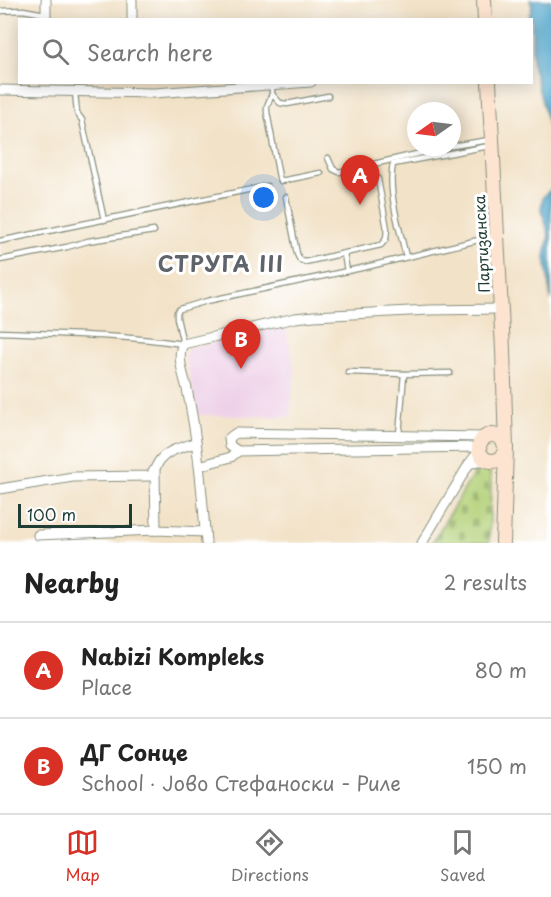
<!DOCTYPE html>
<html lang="en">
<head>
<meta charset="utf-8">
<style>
	body { margin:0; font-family:"Playpen Sans",sans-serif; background:#f6f6f6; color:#222 }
	.compass { position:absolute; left:407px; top:102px; width:54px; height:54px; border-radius:50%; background:#fff; box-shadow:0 3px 15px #0003; rotate:256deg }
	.scale { position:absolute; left:18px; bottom:15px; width:114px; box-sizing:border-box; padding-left:6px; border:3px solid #1f3d34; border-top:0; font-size:16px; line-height:21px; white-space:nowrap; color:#1f3d34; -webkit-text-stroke:4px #fff; paint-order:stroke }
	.you { position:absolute; left:264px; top:198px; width:21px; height:21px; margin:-15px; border:4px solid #fff; border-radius:50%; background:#1a73e8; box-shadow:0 0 0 9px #1a73e833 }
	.badge { display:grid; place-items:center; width:39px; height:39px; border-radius:50%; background:#d93025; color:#fff; font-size:20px; font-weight:700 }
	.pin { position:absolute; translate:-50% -50px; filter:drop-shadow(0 2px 3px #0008) }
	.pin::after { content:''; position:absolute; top:32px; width:21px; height:18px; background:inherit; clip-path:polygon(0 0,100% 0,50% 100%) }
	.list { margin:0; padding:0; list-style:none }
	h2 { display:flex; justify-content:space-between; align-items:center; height:78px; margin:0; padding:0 24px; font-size:26px }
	h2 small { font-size:20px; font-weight:400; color:#767676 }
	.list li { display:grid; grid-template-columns:39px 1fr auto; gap:18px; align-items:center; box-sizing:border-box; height:96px; padding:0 24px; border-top:2px solid #e0e0e0 }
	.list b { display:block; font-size:22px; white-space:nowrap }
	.list p { margin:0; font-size:20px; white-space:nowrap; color:#767676 }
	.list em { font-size:20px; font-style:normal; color:#767676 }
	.icon { flex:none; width:33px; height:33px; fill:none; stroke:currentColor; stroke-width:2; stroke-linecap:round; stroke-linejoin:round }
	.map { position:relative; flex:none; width:551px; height:543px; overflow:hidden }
	.search { position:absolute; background:#fff; box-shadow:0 3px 15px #0003; left:18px; right:18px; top:18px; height:66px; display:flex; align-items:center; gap:15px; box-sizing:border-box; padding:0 21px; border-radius:0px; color:#767676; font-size:22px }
	.sheet { height:270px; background:#fff }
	nav { display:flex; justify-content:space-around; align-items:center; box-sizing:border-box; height:84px; border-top:2px solid #e0e0e0; background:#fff; font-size:16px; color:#767676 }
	nav a { display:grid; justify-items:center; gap:3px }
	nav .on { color:#d93025 }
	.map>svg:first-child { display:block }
	.built { fill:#eed0e8 }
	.cemetery { fill:url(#cemetery-stones); stroke:#688656; stroke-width:1.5 }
	.water { fill:#4ea4ca; stroke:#36707f; stroke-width:1.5 }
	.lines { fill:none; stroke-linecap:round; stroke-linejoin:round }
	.lane-casing { stroke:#88907e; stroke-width:7 }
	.street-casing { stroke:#88907e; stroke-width:11 }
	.secondary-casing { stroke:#88907e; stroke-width:16 }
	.lane { stroke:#fff; stroke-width:4.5 }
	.street { stroke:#fff; stroke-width:9 }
	.secondary { stroke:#fde4d1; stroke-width:14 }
	.labels { text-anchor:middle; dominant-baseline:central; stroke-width:6; stroke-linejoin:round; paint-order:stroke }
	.street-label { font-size:15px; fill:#1f3d34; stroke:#fff }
	.district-label { font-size:21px; font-weight:bold; letter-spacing:1.5px; fill:#5f636a; stroke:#fff }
</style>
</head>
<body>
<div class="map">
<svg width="551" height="543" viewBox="0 0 551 543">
	<defs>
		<pattern id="cemetery-stones" width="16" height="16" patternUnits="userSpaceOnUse" patternTransform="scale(1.5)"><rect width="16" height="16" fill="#b2d077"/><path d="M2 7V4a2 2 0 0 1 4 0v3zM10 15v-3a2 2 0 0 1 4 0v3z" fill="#90aa62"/></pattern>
	</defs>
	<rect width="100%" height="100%" fill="#fff"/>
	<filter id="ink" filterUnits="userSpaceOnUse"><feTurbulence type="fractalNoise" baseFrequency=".0167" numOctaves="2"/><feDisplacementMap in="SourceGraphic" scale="12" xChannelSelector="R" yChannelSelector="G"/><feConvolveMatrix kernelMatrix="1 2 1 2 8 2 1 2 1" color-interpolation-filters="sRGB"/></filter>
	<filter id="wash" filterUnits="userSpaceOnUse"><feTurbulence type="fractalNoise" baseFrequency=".008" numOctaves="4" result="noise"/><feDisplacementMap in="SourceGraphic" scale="24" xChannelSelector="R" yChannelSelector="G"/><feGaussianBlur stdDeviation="1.35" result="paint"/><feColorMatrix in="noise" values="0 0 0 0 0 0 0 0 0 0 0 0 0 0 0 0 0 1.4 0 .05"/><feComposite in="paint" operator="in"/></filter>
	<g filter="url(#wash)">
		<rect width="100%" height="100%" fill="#f2e2c7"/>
		<path class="built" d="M285,323L295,371L290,417L199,415L185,357L187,349Z"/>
		<path class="cemetery" d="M483,465L490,472L491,484L489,543H432L477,468Z"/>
		<g class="water">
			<path d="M530,0H551V136L532,64V20L528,19L532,7Z"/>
			<path d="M551,189V300L545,257L549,235L541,208L543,197Z"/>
		</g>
	</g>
	<g filter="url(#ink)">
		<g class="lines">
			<defs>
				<g id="lane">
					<path d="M0,11L23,10L45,14"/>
					<path d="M272,86V94L280,103L287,104L328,96"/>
					<path d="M75,92L77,113L82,120L104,220"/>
					<path d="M272,94L267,106V112L279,177L281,181L321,173"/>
					<path d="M452,146L489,140"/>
					<path d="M328,158L333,169L339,172L447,147"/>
					<path d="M286,197L297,254L300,260L305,262L381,245L386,239L387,229L378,179"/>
					<path d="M0,241L267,186"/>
					<path d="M344,254L347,271"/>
					<path d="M406,257C400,229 387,192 393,164L489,146"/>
					<path d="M0,260L67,247L88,241L154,231"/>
					<path d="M0,332C61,334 123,335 183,344L177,318V312L180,309L207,301L366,267L495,236"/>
					<path d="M348,372L404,374L450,373"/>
					<path d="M399,435L404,374"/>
				</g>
				<g id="street">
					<path d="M46,20V0"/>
					<path d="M132,20V0"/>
					<path d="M0,90L154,93L311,82"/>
					<path d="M478,447L238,451L230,446L229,438L236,433L484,437"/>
					<path d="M469,464L478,461H488"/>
					<path d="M199,466L231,457L238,451"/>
					<path d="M155,471L156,530"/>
					<path d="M0,489L73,477L150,476C155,471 156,465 160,460C168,450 185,446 196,443"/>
					<path d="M38,535L156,530L205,532"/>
					<path d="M206,543C202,492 198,440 187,389C184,376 176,356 183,344L295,318L314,316L429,310L500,309"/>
					<path d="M422,543L469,464L479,451"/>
				</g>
				<g id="secondary">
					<path d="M484,0L485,20"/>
					<path d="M489,82L503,350L506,448L503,543"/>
					<circle cx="492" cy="448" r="13"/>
				</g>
			</defs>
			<use href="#lane" class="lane-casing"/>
			<use href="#street" class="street-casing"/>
			<use href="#secondary" class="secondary-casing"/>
			<use href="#lane" class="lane"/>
			<use href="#street" class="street"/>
			<use href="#secondary" class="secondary"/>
		</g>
	</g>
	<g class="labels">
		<g class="street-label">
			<text transform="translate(481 244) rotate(-93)">Партизанска</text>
		</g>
		<g class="district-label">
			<text x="221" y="263">СТРУГА III</text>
		</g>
	</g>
</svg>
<svg class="compass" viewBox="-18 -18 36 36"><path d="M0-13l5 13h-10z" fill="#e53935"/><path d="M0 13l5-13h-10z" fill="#767676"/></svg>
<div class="scale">100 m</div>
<div class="you"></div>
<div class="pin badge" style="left:360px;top:205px">A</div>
<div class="pin badge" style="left:241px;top:369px">B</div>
<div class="search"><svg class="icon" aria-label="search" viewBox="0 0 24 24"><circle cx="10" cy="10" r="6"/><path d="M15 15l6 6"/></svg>Search here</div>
</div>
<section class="sheet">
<h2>Nearby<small>2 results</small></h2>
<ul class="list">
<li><span class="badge">A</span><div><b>Nabizi Kompleks</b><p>Place</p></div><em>80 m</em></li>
<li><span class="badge">B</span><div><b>ДГ Сонце</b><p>School · Јово Стефаноски - Риле</p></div><em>150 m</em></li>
</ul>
</section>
<nav>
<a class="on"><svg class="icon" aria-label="map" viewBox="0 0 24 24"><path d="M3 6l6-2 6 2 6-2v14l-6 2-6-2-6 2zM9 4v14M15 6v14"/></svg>Map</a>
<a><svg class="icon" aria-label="directions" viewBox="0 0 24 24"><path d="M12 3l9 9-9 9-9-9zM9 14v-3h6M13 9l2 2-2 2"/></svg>Directions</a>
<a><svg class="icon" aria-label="saved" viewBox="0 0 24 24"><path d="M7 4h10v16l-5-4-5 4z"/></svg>Saved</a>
</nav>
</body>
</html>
